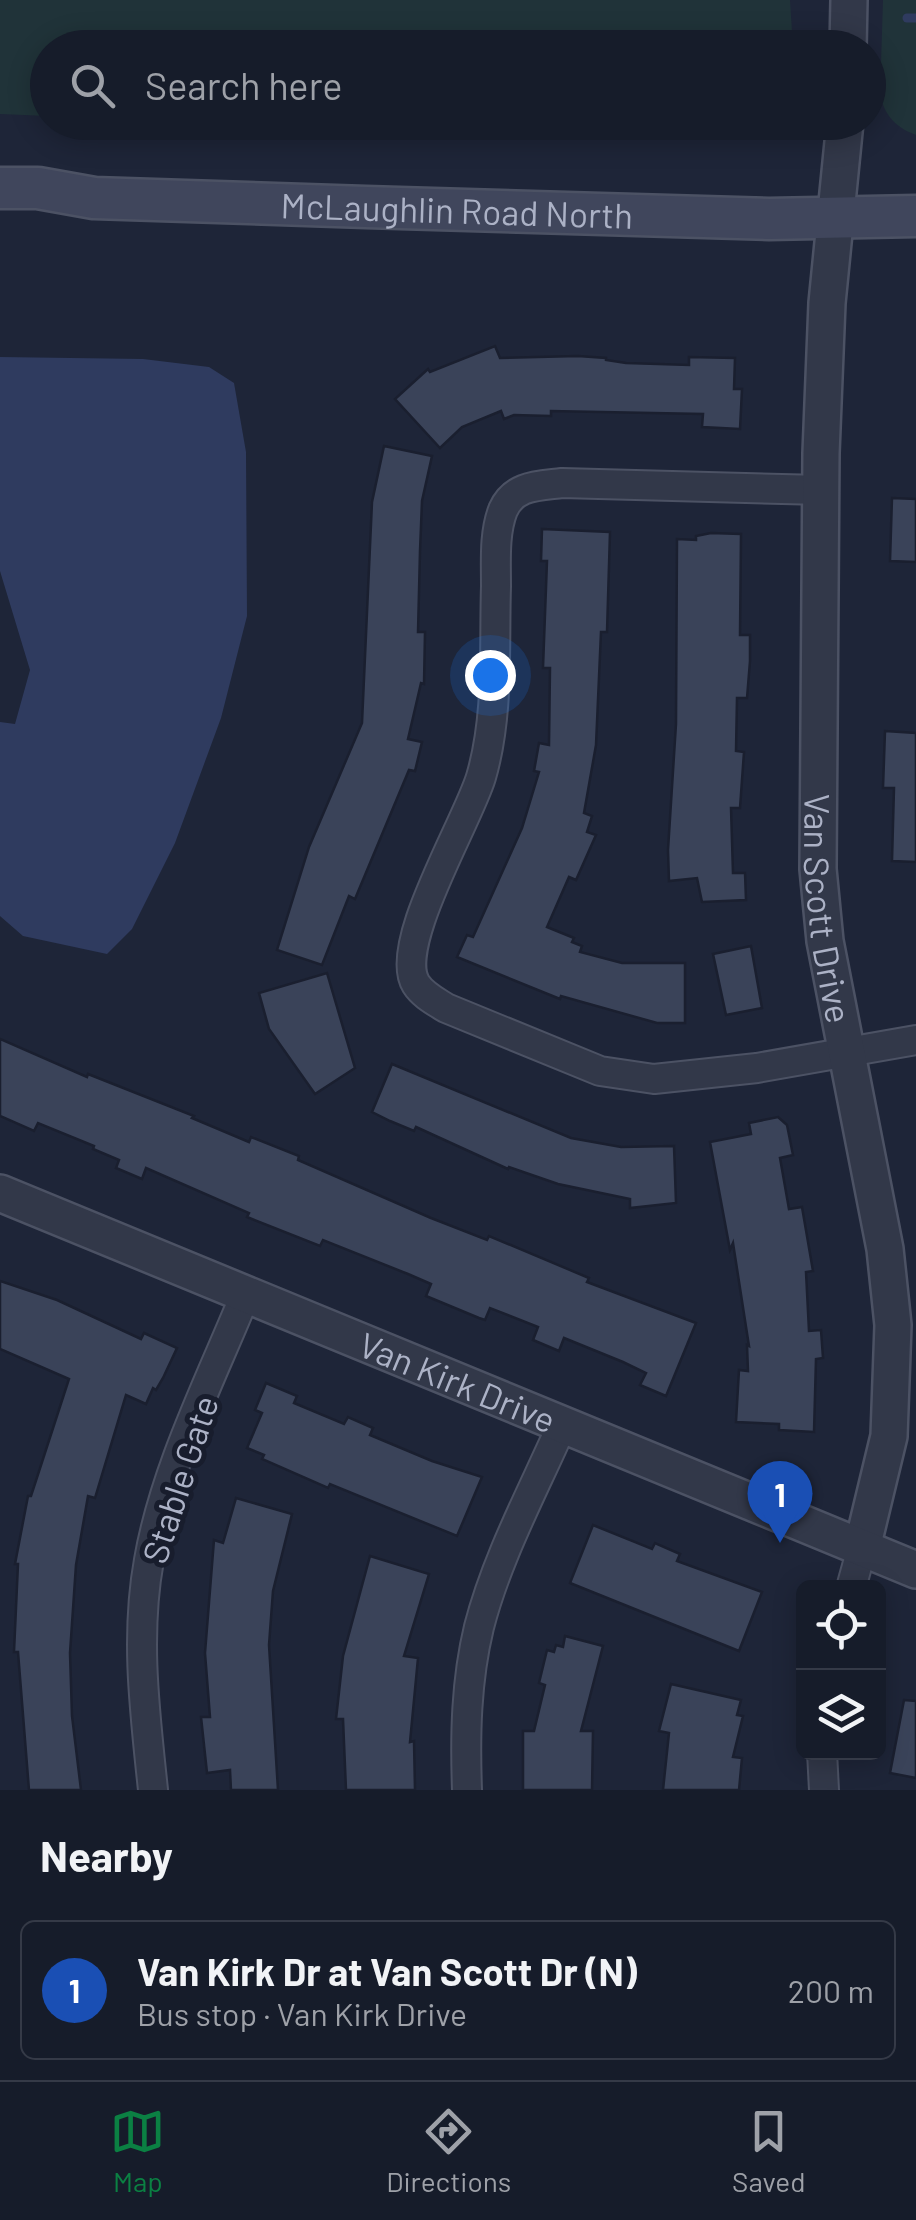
<!DOCTYPE html>
<html lang="en">
<head>
<meta charset="utf-8">
<style>
	body { margin:0; font-family:Barlow,sans-serif; background:#232936; color:#f1f3f6 }
	.controls { position:absolute; right:30px; bottom:30px; display:grid; overflow:hidden; border-radius:15px; box-shadow:0 5px 25px #0003 }
	.controls button { width:90px; height:90px; display:grid; place-items:center; padding:0; border:0; border-bottom:2px solid #353a47; background:#161c2a; color:#f1f3f6; font:50px sans-serif }
	.you { position:absolute; left:490px; top:675px; width:35px; height:35px; margin:-25px; border:8px solid #fff; border-radius:50%; background:#1a73e8; box-shadow:0 0 0 15px #1a73e833 }
	.badge { display:grid; place-items:center; width:65px; height:65px; border-radius:50%; background:#0b8043; color:#fff; font-size:32px; font-weight:700 }
	.pin { position:absolute; translate:-50% -82px; filter:drop-shadow(0 2px 5px #0008) }
	.pin::after { content:''; position:absolute; top:52px; width:35px; height:30px; background:inherit; clip-path:polygon(0 0,100% 0,50% 100%) }
	.list { margin:0; padding:0; list-style:none }
	h2 { display:flex; justify-content:space-between; align-items:center; height:130px; margin:0; padding:0 40px; font-size:42px }
	h2 small { font-size:32px; font-weight:400; color:#9ea1a8 }
	.list li { display:grid; grid-template-columns:65px 1fr auto; gap:30px; align-items:center; box-sizing:border-box; height:140px; margin:0 20px 20px; padding:0 20px; border:2px solid #353a47; border-radius:15px }
	.list b { display:block; font-size:38px; white-space:nowrap }
	.list p { margin:0; font-size:32px; white-space:nowrap; color:#9ea1a8 }
	.list em { font-size:32px; font-style:normal; color:#9ea1a8 }
	.icon { flex:none; width:55px; height:55px; fill:none; stroke:currentColor; stroke-width:2; stroke-linecap:round; stroke-linejoin:round }
	.map { position:relative; flex:none; width:916px; height:1790px; overflow:hidden }
	.search { position:absolute; background:#161c2a; box-shadow:0 5px 25px #0003; left:30px; right:30px; top:30px; height:110px; display:flex; align-items:center; gap:25px; box-sizing:border-box; padding:0 35px; border-radius:55px; color:#9ea1a8; font-size:38px }
	.sheet { height:290px; background:#161c2a }
	nav { display:flex; justify-content:space-around; align-items:center; box-sizing:border-box; height:140px; border-top:2px solid #353a47; background:#161c2a; font-size:28px; color:#9ea1a8 }
	nav a { display:grid; justify-items:center; gap:5px }
	nav .on { color:#0b8043 }
	.map>svg:first-child { display:block }
	.green { fill:#203339 }
	.water { fill:#2f3b5f }
	.lines { fill:none; stroke-linecap:round; stroke-linejoin:round }
	.stream { stroke:#2f3b5f; stroke-width:9 }
	.building { fill:#3a4359; stroke:#1a1f2f; stroke-width:2.5 }
	.minor-casing { stroke:#4c5264; stroke-width:32 }
	.tertiary-casing { stroke:#4c5264; stroke-width:40 }
	.secondary-casing { stroke:#4c5264; stroke-width:45 }
	.minor { stroke:#323849; stroke-width:28 }
	.tertiary { stroke:#323849; stroke-width:35 }
	.secondary { stroke:#40465c; stroke-width:40 }
	.labels { text-anchor:middle; dominant-baseline:central; stroke-width:10; stroke-linejoin:round; paint-order:stroke }
	.street-label { font-size:35px; fill:#acb2c6; stroke:#181d2d }
</style>
</head>
<body>
<div class="map">
<svg width="916" height="1790" viewBox="0 0 916 1790">
	<rect width="100%" height="100%" fill="#1e2538"/>
	<g class="green">
		<path d="M0,0H790L793,47L48,48L47,116L0,114Z"/>
		<path d="M883,0H916V135C896,128 884,115 880,94Z"/>
		<path d="M213,123L795,122V123L792,129L779,136Z"/>
	</g>
	<path class="water" d="M0,357L143,359L209,367L234,383L246,452L247,616L221,718L175,843L132,929L107,954L23,936L0,916V722L15,724L30,670L0,571Z"/>
	<g class="lines">
		<path class="stream" d="M907,18H916"/>
	</g>
	<g class="building">
		<path d="M495,346L500,358L578,356L606,358V360L626,363L689,365V357L735,358L734,389H742L740,429L702,427L703,414L551,411V416L514,415L504,419L501,411L462,427L440,448L395,399L428,369L430,372Z"/>
		<path d="M384,446L432,456L422,501L420,551L418,632H425L424,684L421,683L408,739L422,742L415,771L409,770L355,899L349,896L322,965L277,950L309,847L362,723L372,502Z"/>
		<path d="M892,498L916,499V562L890,561Z"/>
		<path d="M542,529L610,532L607,632H601L596,745L584,813L592,816L587,832L596,835L576,880L569,877L547,927L574,938L572,942L582,946L580,952L622,963H685V1023H657L561,996L560,999L457,957L467,935L473,937L522,828L539,772L534,771L539,743L549,745L550,668H543L547,561H541Z"/>
		<path d="M711,533L741,534L740,635H750V661L747,698H737L736,751L744,752L740,808H731L733,873H745L746,900L702,902L697,878L669,881L668,850L676,724L677,539L696,540V536Z"/>
		<path d="M885,731L916,733V862L892,861L894,788H883Z"/>
		<path d="M751,946L762,1008L726,1015L713,954Z"/>
		<path d="M327,973L355,1068L315,1094L269,1029L259,993Z"/>
		<path d="M0,1039L87,1077L88,1074L194,1116L192,1118L249,1142L251,1137L299,1156L298,1160L431,1218L487,1240L489,1236L589,1278L587,1282L696,1323L666,1396L640,1385L646,1373L623,1362L564,1338L559,1351L533,1340L538,1327L490,1308L485,1320L479,1318L426,1296L431,1284L408,1274L323,1240L320,1246L247,1217L249,1213L146,1168L142,1179L116,1168L119,1160L93,1149L94,1146L38,1123L34,1131L0,1116Z"/>
		<path d="M392,1064L571,1138L621,1147L674,1146L676,1203L630,1208V1199L558,1184L509,1167L508,1169L416,1127L414,1131L390,1121L372,1112Z"/>
		<path d="M778,1117L787,1125L793,1155L780,1158L789,1209L802,1207L813,1271L806,1272L809,1331L821,1330L823,1358L816,1359L814,1432L779,1430V1424L736,1422L739,1370L748,1371L747,1345L749,1346L733,1243L730,1250L710,1142L751,1134L749,1123Z"/>
		<path d="M0,1281L57,1300L141,1339L144,1333L177,1348L163,1378L156,1390L153,1388L146,1404L126,1395L95,1498L88,1496L76,1565L70,1653L72,1716L81,1790H29L18,1652H14L18,1564H15L28,1496H31L69,1379L0,1349Z"/>
		<path d="M266,1383L297,1396L294,1403L344,1424L348,1417L373,1428L370,1435L432,1461L482,1477L457,1536L330,1484L328,1488L262,1459L264,1455L247,1448L262,1413L255,1410Z"/>
		<path d="M236,1498L292,1514L273,1591L269,1645L278,1790H231L230,1770L207,1773L201,1717H210L205,1653L214,1540L223,1543Z"/>
		<path d="M593,1525L652,1549L655,1543L680,1554L677,1561L762,1592L739,1651L570,1583Z"/>
		<path d="M370,1556L429,1574L404,1656L418,1658L410,1742L414,1741L415,1790H346L343,1719H336L343,1656Z"/>
		<path d="M565,1636L603,1646L581,1731H593L592,1790H523V1731H534L545,1685L539,1683L547,1650L554,1652L556,1645L563,1647Z"/>
		<path d="M671,1684L741,1700L737,1715L743,1716L733,1757L742,1758L739,1790H663L669,1733L659,1731Z"/>
		<path d="M904,1700L916,1701V1778L890,1773Z"/>
	</g>
	<g class="lines">
		<defs>
			<g id="minor">
				<path d="M822,490L562,483C538,486 514,485 503,510C494,533 496,561 496,586C494,648 499,716 481,777C468,821 392,946 416,984C423,995 435,1001 446,1008L600,1071L654,1079L757,1068L916,1040"/>
				<path d="M851,1588L862,1548"/>
				<path d="M822,1752L824,1790"/>
				<path d="M153,1790C145,1713 135,1637 149,1560C165,1468 211,1379 246,1293"/>
				<path d="M467,1790C465,1735 466,1681 479,1627C497,1557 533,1491 562,1425"/>
			</g>
			<g id="tertiary">
				<path d="M848,48L849,0"/>
				<path id="s1" d="M845,122L827,303L821,453L818,869L825,941L885,1249L893,1325L889,1436L862,1548"/>
				<path id="s2" d="M0,1193L916,1570"/>
			</g>
			<g id="secondary">
				<path id="s3" d="M0,188H38L94,198L366,207L769,219L916,216"/>
			</g>
		</defs>
		<use href="#minor" class="minor-casing"/>
		<use href="#tertiary" class="tertiary-casing"/>
		<use href="#secondary" class="secondary-casing"/>
		<use href="#minor" class="minor"/>
		<use href="#tertiary" class="tertiary"/>
		<use href="#secondary" class="secondary"/>
	</g>
	<g class="labels">
		<g class="street-label">
			<text stroke="none"><textPath href="#s3" startOffset="458">McLaughlin Road North</textPath></text>
			<text stroke="none"><textPath href="#s1" startOffset="788">Van Scott Drive</textPath></text>
			<text stroke="none"><textPath href="#s2" startOffset="495">Van Kirk Drive</textPath></text>
			<text transform="translate(179 1479) rotate(-72)">Stable Gate</text>
		</g>
	</g>
</svg>
<div class="controls">
<button><svg class="icon" aria-label="locate" viewBox="0 0 24 24"><circle cx="12" cy="12" r="6"/><path d="M12 2v4M12 18v4M2 12h4M18 12h4"/></svg></button>
<button><svg class="icon" aria-label="layers" viewBox="0 0 24 24"><path d="M12 4l9 5-9 5-9-5zM3 14l9 5 9-5"/></svg></button>
</div>
<div class="you"></div>
<div class="pin badge" style="left:780px;top:1543px;background:#1a4fb4">1</div>
<div class="search"><svg class="icon" aria-label="search" viewBox="0 0 24 24"><circle cx="10" cy="10" r="6"/><path d="M15 15l6 6"/></svg>Search here</div>
</div>
<section class="sheet">
<h2>Nearby<small></small></h2>
<ul class="list">
<li><span class="badge" style="background:#1a4fb4">1</span><div><b>Van Kirk Dr at Van Scott Dr (N)</b><p>Bus stop · Van Kirk Drive</p></div><em>200 m</em></li>
</ul>
</section>
<nav>
<a class="on"><svg class="icon" aria-label="map" viewBox="0 0 24 24"><path d="M3 6l6-2 6 2 6-2v14l-6 2-6-2-6 2zM9 4v14M15 6v14"/></svg>Map</a>
<a><svg class="icon" aria-label="directions" viewBox="0 0 24 24"><path d="M12 3l9 9-9 9-9-9zM9 14v-3h6M13 9l2 2-2 2"/></svg>Directions</a>
<a><svg class="icon" aria-label="saved" viewBox="0 0 24 24"><path d="M7 4h10v16l-5-4-5 4z"/></svg>Saved</a>
</nav>
</body>
</html>
